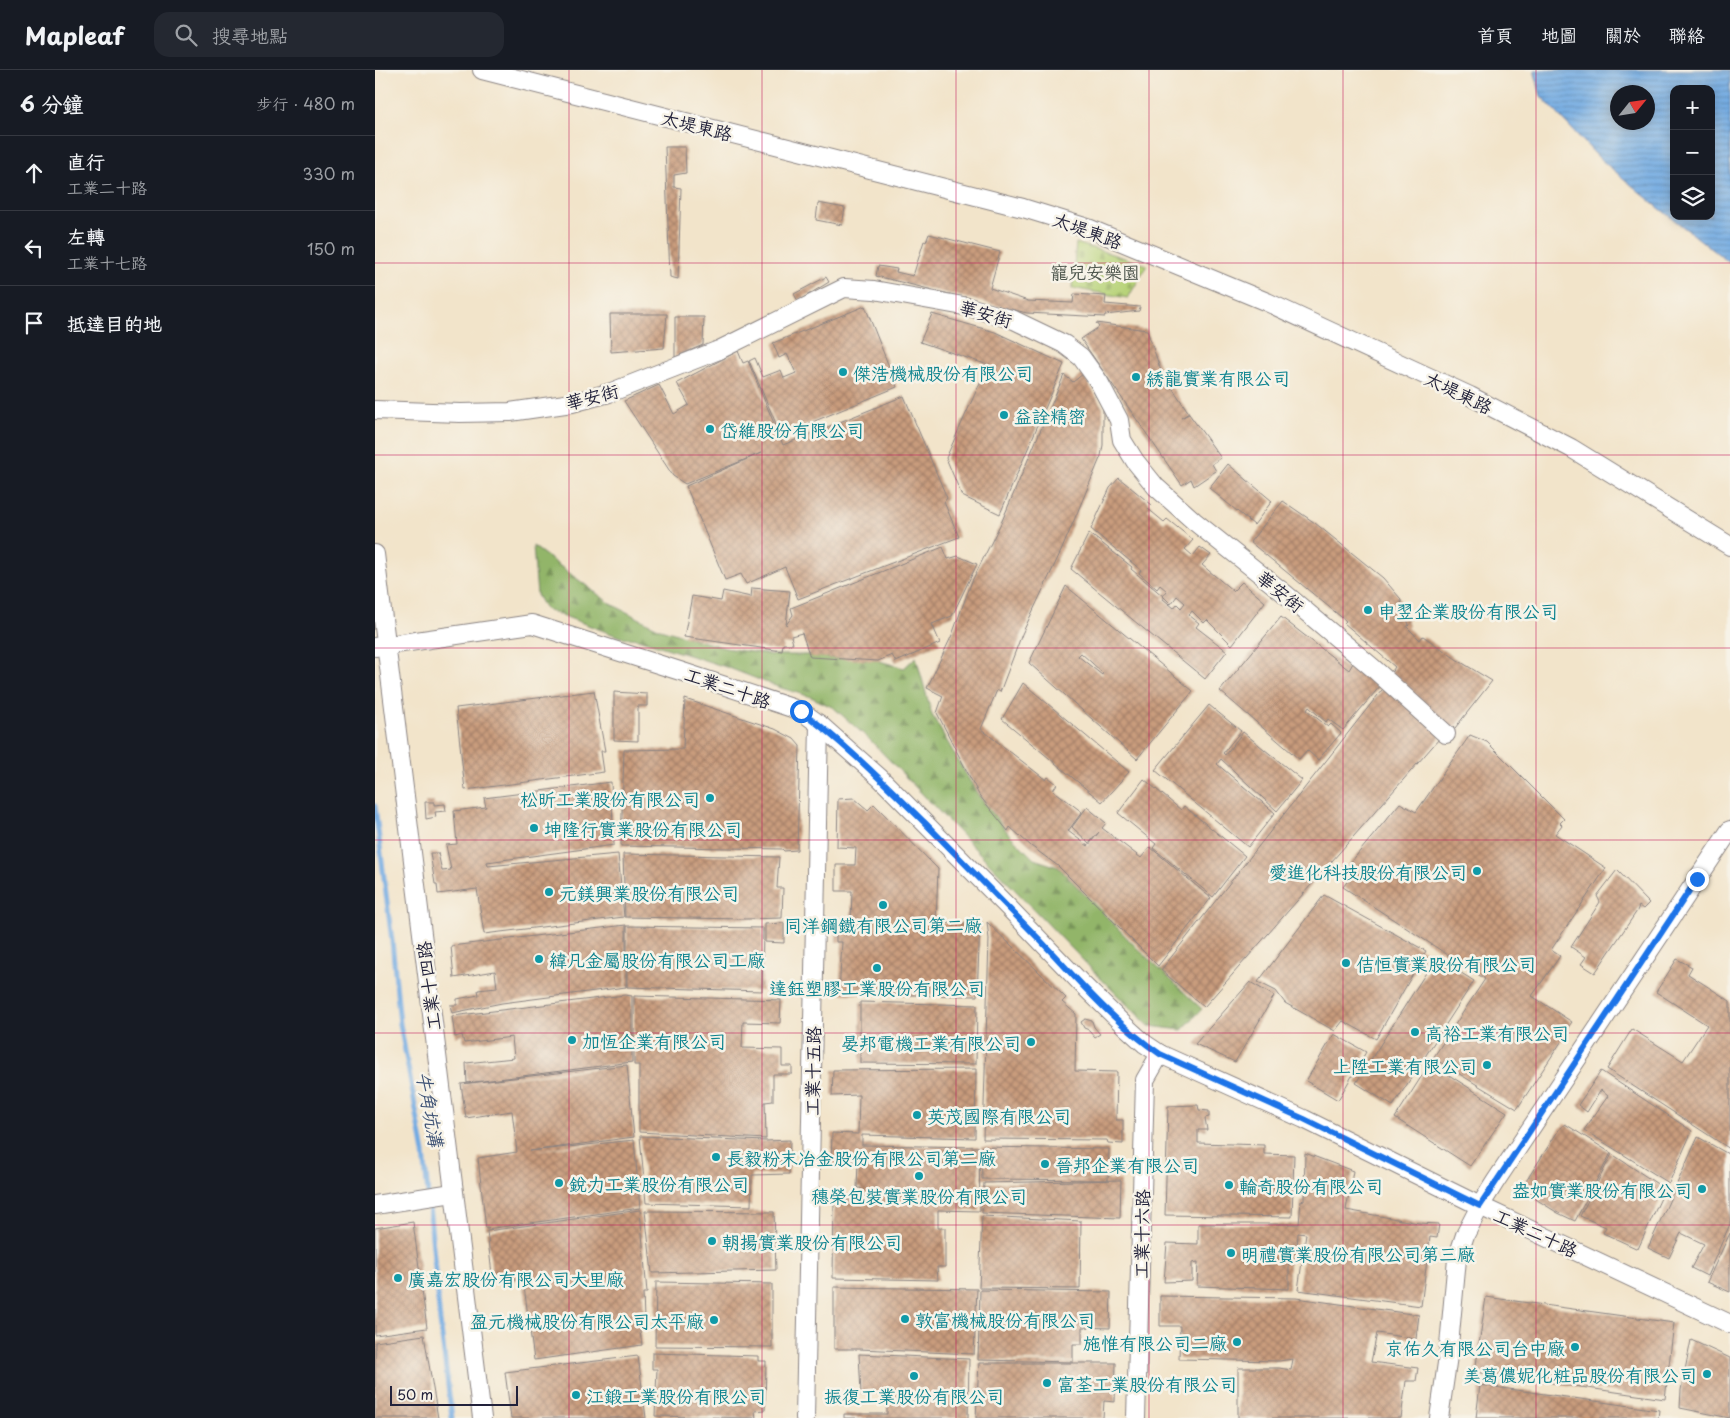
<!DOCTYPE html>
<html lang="zh-TW">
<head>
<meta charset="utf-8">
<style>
	body { margin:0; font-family:"Playpen Sans","LXGW WenKai TC",sans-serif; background:#242831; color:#f1f3f6 }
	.controls { position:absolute; right:15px; top:15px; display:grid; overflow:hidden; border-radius:10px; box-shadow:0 2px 12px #0003 }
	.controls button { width:45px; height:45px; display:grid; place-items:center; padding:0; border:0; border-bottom:1px solid #363941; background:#171b24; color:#f1f3f6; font:25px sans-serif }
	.compass { position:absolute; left:1235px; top:15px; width:45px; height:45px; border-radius:50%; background:#171b24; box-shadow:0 2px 12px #0003; rotate:60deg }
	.scale { position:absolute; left:15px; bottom:12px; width:128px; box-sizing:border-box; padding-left:5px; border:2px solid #22223b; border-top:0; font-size:14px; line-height:18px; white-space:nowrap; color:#22223b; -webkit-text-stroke:4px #f7f3e8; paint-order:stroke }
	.stop { position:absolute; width:15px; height:15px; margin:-11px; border:4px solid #1a73e8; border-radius:50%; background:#fff }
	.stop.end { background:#1a73e8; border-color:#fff; box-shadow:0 1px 5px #0008 }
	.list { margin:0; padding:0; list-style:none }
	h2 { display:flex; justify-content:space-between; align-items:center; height:65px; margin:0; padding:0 20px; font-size:21px }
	h2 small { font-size:16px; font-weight:400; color:#9ea1a6 }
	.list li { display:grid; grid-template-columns:32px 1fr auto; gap:15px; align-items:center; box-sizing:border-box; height:75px; padding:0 20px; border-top:1px solid #363941 }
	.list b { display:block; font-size:19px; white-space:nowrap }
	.list p { margin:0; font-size:16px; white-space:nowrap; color:#9ea1a6 }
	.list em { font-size:16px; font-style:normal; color:#9ea1a6 }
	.icon { flex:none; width:28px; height:28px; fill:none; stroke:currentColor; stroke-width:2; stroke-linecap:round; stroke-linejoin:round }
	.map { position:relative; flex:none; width:1355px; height:1348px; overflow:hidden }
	header { display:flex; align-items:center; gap:30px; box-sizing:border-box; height:70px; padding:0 25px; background:#171b24; border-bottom:1px solid #363941 }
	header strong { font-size:24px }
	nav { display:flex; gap:28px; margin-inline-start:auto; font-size:18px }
	.search { width:350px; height:45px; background:#242831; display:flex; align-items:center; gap:12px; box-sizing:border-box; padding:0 18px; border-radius:15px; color:#9ea1a6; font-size:19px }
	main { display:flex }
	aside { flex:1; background:#171b24 }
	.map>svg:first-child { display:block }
	.forest { fill:url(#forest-firs); stroke:#5a6c52 }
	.cemetery { fill:url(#cemetery-stones); stroke:#6d7a5a }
	.water { fill:url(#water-rules); stroke:#4a668e; fill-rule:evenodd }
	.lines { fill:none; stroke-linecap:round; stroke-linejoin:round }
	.stream { stroke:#73abe2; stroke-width:5 }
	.building { fill:url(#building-cross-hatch); fill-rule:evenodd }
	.street-casing { stroke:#8a8382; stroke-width:20 }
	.street { stroke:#fff; stroke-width:18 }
	.route { stroke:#1a73e8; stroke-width:6 }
	.grid { fill:none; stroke:#c2185b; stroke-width:1; stroke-opacity:0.55 }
	.culture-dot { fill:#0f9aa8; stroke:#f7f3e8; stroke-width:2 }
	.labels { text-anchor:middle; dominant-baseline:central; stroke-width:5; stroke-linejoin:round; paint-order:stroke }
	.street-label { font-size:18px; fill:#22223b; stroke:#f7f3e8 }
	.park-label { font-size:18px; fill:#4f574e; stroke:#f7f3e8 }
	.culture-label { font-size:18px; fill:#0d838f; stroke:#f7f3e8; text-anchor:start }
	.water-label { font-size:19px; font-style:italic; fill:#3e5275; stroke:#f7f3e8 }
</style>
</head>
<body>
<header>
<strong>Mapleaf</strong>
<div class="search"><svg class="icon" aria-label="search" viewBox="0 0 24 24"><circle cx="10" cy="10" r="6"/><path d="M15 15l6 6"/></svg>搜尋地點</div>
<nav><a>首頁</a><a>地圖</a><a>關於</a><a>聯絡</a></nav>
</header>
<main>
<aside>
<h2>6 分鐘<small>步行 · 480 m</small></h2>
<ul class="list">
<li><svg class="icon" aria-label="ahead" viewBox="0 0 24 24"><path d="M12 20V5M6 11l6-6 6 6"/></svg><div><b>直行</b><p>工業二十路</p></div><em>330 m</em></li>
<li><svg class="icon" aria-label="left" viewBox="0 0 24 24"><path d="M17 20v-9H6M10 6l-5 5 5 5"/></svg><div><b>左轉</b><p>工業十七路</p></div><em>150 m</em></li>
<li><svg class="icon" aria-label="arrive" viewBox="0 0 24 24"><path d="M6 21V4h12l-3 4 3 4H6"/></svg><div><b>抵達目的地</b></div></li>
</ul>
</aside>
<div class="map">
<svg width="1355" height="1348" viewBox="0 0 1355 1348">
	<defs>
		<pattern id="forest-firs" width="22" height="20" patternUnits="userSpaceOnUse" patternTransform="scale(1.25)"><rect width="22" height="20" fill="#92b569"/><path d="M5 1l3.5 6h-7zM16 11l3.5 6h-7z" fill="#779358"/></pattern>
		<pattern id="cemetery-stones" width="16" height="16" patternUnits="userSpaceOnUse" patternTransform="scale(1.25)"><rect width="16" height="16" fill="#b8d379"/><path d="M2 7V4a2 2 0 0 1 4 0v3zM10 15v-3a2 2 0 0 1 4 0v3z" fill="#9eb56a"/></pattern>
		<pattern id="water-rules" width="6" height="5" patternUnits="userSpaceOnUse" patternTransform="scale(1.25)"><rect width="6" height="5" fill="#73abe2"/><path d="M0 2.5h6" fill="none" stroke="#5e8bb8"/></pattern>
		<pattern id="building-cross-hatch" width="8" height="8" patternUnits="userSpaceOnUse" patternTransform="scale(1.25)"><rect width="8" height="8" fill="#c99c7d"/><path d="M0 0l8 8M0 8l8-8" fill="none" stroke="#a37f68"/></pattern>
	</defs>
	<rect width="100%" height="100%" fill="#f7f3e8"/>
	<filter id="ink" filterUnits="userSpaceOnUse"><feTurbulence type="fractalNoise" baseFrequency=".02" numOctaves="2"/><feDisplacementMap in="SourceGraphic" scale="10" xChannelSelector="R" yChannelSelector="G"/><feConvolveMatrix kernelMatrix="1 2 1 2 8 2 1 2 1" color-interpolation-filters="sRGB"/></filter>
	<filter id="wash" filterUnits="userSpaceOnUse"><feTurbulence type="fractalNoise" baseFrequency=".0096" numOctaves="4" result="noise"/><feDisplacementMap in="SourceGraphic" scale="20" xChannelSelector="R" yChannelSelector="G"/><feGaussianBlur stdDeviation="1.12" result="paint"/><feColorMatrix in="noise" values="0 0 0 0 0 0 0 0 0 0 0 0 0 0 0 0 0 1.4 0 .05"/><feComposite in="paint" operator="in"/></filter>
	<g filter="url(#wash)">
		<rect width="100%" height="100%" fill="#f2e4ca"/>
		<path class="forest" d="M158,476L236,534L285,559L350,578L397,585H434L461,589L483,585L529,598L541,587L557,645L603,725L633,763L659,789L683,797L763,879L827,939L807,960L774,956L731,914L494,669L459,638L436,627L403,617L354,598L263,569L245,567L170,539L162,525Z"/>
		<path class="cemetery" d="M701,173L772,195L753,228L697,218Z"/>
		<path class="water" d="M1159,0H1355V193L1284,138L1224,88L1166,26ZM1299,19H1336V146H1299ZM1242,22H1272V52H1242Z"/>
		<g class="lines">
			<path class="stream" d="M0,736L17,871L25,954L49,1083L65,1251L77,1348"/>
		</g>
		<g id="blocks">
			<g class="building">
				<path d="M290,77H310L311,103L299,105V117L306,118L303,209L295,207Z"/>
				<path d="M443,133L470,138L467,155L441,150Z"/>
				<path d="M554,164L625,182L615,218L653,231L698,233L699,224L731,226L730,234L765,237L764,241L730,245V247L652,243L501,206L503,196L522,199L521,202L538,206L549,171L551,172Z"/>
				<path d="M451,207L454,212L423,231L419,224Z"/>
				<path d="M490,236L522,317L406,365L374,291L380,288L388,307L406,300L409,308L421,303L412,284L404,288L398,273Z"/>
				<path d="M235,244H292L289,278L236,282Z"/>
				<path d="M557,244L620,262L689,294L625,444L587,426L571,388L613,295L545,272Z"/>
				<path d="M300,247H329L328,275L300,287Z"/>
				<path d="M721,253L772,260L786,301L814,343L806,348L814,344L846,388L837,394L841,401L819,416L816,409L807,415L706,269L724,257Z"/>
				<path d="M363,281L368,293L373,291L408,375L529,326L572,428L569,432L584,467L423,529L410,497L371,514L366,504L350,510L311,416L386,383L310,414L298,406L249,331L284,315L299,344L314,335L302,313Z"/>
				<path d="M708,304L728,338V375L726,386L687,479L647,564L625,622L622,620L606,659L671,710L673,707L682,714L678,720L707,742L693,761L713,776L724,762L714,773L697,757L712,737L731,753L727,758L766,788L775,777L836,828L783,896L683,796L656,776L635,757L633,761L604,725L562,643L568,626L552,618L577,565L597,511L627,451L689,305L698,312Z"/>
				<path d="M853,394L897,431L879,455L834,418Z"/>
				<path d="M744,408L777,435L773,439L777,442L789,452L792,449L818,470L810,479L818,486L825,477L836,485L827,495L858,521L867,512L890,532L857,575L832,550L829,553L817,541L814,545L824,553L821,557L852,581L830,609L696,499L714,463L757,497L756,499L788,526V529L799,538L802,534L806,538L810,533L802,526L796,534L788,526L792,521L785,515L782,519L764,503L766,500L716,459L735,418Z"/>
				<path d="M908,431L940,453L1008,508L1025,528L1034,555L1032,557L1045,570L1048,566L1081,589L1117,611L1080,658L1070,655L1064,669L829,937L786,900L1018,606L1015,604L1020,597L969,553L971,551L875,472Z"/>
				<path d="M568,477L573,489L583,486L602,494L577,546L557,554L565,573L521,592L517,585L503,591L435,587L427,563L416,566L418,574H408L407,581L309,567L317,526L346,531L348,521L376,527L377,518L415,521L411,555L418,545L416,538Z"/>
				<path d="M691,516L818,621L762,689L654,593ZM706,583L728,603L727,605L703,586Z"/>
				<path d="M906,547L974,600L978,593L1006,615L968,660L953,649L951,652L934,637L932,640L953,657L956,654L966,663L943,690L932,680L924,689L845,621Z"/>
				<path d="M648,613L754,702L727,732L627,649Z"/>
				<path d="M219,621L230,681H226L229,702L90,720L81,638Z"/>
				<path d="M239,622L272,624V636H263V671L239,670Z"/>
				<path d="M310,629L400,659L419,669L425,676L422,780L409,781L407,779L246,776L249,680L308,679Z"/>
				<path d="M834,635L866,661L848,683L850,685L868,662L927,710L902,741L846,689L842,694L900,743L873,777L780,700Z"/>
				<path d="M1095,665L1112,672L1189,749L1185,753L1187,755L1180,764L1231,798L1176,880L1185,886L1157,926L1197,952L1191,960L1192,963L1142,1039L1058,988L1110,909L968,817L978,804L971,798L1025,733L1041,742Z"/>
				<path d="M769,709L806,740L809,736L870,786L838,827L778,778L781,774L743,743Z"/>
				<path d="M236,712L239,775L112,792L113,796L243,784L249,847L109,864L102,819L63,824L62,814H60L55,783H63L67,801L76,800L71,775L82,774L79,741L111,737L109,728Z"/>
				<path d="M479,728L493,740L499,734L563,799L561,853H605L602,926L464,924L467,872H461V850H476L477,821H461V795H480L481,778L462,777L463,729Z"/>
				<path d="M50,732H59V735L70,734L71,741L60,742L61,747L51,749Z"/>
				<path d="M248,784L404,787L402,818H408L407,848L371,849L250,847Z"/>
				<path d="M1242,800L1274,833L1268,839L1264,836L1262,841L1220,903L1206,894L1211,887L1196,877L1225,832L1222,826Z"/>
				<path d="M949,825L1051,881L1001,969L968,951L960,961L910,933L901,921L883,912Z"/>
				<path d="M612,852L691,928L687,932L701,944L700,1001L742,1002L741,1050H748V1074L733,1073L732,1070L608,1069L614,869Z"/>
				<path d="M409,853V873L390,872V854Z"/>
				<path d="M251,855V917L127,933L77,943L75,935H82V929L104,925L103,920L122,918L120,901L79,908L76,876Z"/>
				<path d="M252,856L388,858L387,921L252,917Z"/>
				<path d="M1061,887L1099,911L1018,1036L981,1013Z"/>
				<path d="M1302,889L1317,897L1313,904L1355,931V1079L1232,999L1257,959L1308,991L1332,955L1281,922Z"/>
				<path d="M875,912L899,926L860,992L820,974Z"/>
				<path d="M250,925L257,926V992L92,1013L91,993L139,988L137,967L89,973L87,965L80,967L77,946Z"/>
				<path d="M259,926L406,930L405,953L368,952L367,978L407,979V996H417V1004H398V1031L390,1032L391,1069L264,1062V995H259Z"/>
				<path d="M485,932L602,935L601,994L485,993Z"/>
				<path d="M710,949L717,951L719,957L725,964L720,967L714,960L709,958L706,952Z"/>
				<path d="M959,964L991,982L963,1030L931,1011Z"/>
				<path d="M1055,993L1132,1042L1095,1096L1020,1048Z"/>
				<path d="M252,995L259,1067L155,1081L259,1070L265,1138L111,1159L103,1088L142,1082L137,1041L91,1048L86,1014Z"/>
				<path d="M601,999L600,1068L487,1065V1075L604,1077L605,1141L563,1140V1158H570V1197H562L563,1210L458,1208L459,1131L486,1129V1118H482L483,1091H464L463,1095H456L457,1063L483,1064L484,1025L457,1026L458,1000Z"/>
				<path d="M1226,1001L1317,1061L1294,1113L1209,1060L1233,1026L1226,1020L1212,1042L1203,1035Z"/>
				<path d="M823,1035L824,1040L834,1041V1047L830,1048L832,1060H823V1073L889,1075V1084L919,1085L917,1147L790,1145L793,1036Z"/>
				<path d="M1190,1054L1236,1083L1200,1151L1183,1143L1159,1128L1148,1116L1185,1058Z"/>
				<path d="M265,1066L391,1071L415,1070L414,1104L377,1105L376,1136L271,1133Z"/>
				<path d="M1323,1067L1355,1085V1154L1332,1206L1316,1198L1329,1174L1306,1163L1294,1188L1273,1178Z"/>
				<path d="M606,1077L734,1079L733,1110L607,1109Z"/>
				<path d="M930,1083L978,1101L971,1140L1044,1153L1064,1154L1062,1168L1055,1167L1046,1236L923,1220L931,1164L923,1163L921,1191L914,1192V1219L822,1216L823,1192L817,1193V1211L789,1212L792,1173L823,1174V1154H924L926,1131L929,1130Z"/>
				<path d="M1237,1084L1290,1119L1263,1179L1228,1163L1231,1157L1205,1146Z"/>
				<path d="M746,1110L745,1148L607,1143L609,1113Z"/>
				<path d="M265,1140L272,1223H268L269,1249H263L267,1275L159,1290L148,1209L118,1213L112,1161Z"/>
				<path d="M270,1141L399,1142L401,1200L277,1203Z"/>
				<path d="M607,1146L706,1151L705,1219L604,1218Z"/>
				<path d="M38,1152L52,1258L0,1265V1158Z"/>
				<path d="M1355,1163V1222L1332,1212Z"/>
				<path d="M281,1212L397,1214V1277L280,1276Z"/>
				<path d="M459,1217L602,1219L599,1284L484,1279H459Z"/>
				<path d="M605,1220L736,1222L735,1258L707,1257V1274H698V1292L603,1290Z"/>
				<path d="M785,1226L921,1228L1044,1245L1041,1269L1002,1263L996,1292L1043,1298L1041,1311H1031L1026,1348H863V1298H904L916,1300L918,1289L904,1291L804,1289L805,1256H785Z"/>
				<path d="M1111,1227L1299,1253L1290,1329L1100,1302Z"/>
				<path d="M49,1265L63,1348H0V1272Z"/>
				<path d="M1316,1270L1355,1288V1348L1305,1338L1306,1320Z"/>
				<path d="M277,1283L383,1286V1291H391L390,1340L380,1341L381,1348L280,1346L282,1299H277Z"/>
				<path d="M484,1284L594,1289L593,1348H469V1344H512V1324H486Z"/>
				<path d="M263,1286L271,1348H136L130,1302Z"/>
				<path d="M604,1293H741L740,1332L729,1331L728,1348H601Z"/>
				<path d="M1105,1315L1284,1340L1283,1348H1101Z"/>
			</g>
		</g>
	</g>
	<g filter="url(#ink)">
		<use href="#blocks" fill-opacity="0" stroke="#8a8382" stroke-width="1"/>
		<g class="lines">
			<defs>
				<g id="street">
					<path d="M107,0L648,138L713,158L892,232L1095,326L1196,378L1355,476"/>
					<path d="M0,340L85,343L135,342L197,333L234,323L344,280L469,218L499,220L594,237L639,250L689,274L706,287L724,312L744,350L747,370L760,391L781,417L819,451L909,523L998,598L1071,664"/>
					<path d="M0,484L107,1348"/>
					<path d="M0,577L157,554L308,602L426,641L444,654L505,708L633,837L708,915L750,956L770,974L785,984L929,1049L1105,1136L1355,1254"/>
					<path d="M0,1135L78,1123"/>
					<path d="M430,1348L444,654"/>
					<path d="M761,1348L770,1010L785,984"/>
					<path d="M1064,1348L1073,1286L1082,1189L1090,1165L1105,1136L1120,1112L1355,760"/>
				</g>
			</defs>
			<use href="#street" class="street-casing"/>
			<use href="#street" class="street"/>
		</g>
	</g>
	<g class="lines" filter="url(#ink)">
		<path class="route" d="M426,641C471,674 510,714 550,753C588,792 626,830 664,869C702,909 739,953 785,984L929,1049L1105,1136L1322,809"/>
	</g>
	<path class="grid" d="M194,0V1348M387,0V1348M581,0V1348M774,0V1348M968,0V1348M1161,0V1348M0,193H1355M0,385H1355M0,578H1355M0,770H1355M0,963H1355M0,1155H1355"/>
	<g class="culture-dot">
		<circle cx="468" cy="302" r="5"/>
		<circle cx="761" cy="307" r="5"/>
		<circle cx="629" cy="345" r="5"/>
		<circle cx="335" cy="359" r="5"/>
		<circle cx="993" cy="540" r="5"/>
		<circle cx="335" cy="728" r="5"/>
		<circle cx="159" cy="758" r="5"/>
		<circle cx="1102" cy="801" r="5"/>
		<circle cx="174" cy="822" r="5"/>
		<circle cx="508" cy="835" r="5"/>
		<circle cx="164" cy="889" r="5"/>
		<circle cx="971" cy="893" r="5"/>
		<circle cx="502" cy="898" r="5"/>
		<circle cx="1040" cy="962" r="5"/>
		<circle cx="197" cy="970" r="5"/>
		<circle cx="656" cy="972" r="5"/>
		<circle cx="1112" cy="995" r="5"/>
		<circle cx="542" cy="1045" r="5"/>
		<circle cx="341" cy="1087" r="5"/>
		<circle cx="670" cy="1094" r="5"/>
		<circle cx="544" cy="1106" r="5"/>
		<circle cx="184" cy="1113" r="5"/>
		<circle cx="854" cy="1115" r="5"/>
		<circle cx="1327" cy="1119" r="5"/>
		<circle cx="337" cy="1171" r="5"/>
		<circle cx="856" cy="1183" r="5"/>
		<circle cx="23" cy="1208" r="5"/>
		<circle cx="530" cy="1249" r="5"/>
		<circle cx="339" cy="1250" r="5"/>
		<circle cx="862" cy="1272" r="5"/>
		<circle cx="1200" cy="1277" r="5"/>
		<circle cx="1332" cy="1304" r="5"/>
		<circle cx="539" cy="1306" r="5"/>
		<circle cx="672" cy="1313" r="5"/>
		<circle cx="201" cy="1325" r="5"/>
	</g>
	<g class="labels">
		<g class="street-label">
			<text transform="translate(322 55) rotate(14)">太堤東路</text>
			<text transform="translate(713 160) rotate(20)">太堤東路</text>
			<text transform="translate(611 243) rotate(16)">華安街</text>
			<text transform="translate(1084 322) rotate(26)">太堤東路</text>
			<text transform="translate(217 326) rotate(-14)">華安街</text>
			<text transform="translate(906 521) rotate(39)">華安街</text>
			<text transform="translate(353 617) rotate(19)">工業二十路</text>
			<text transform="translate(53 916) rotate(-97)">工業十四路</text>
			<text transform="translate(437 1001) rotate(-89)">工業十五路</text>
			<text transform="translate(1161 1162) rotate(25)">工業二十路</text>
			<text transform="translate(766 1164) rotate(-89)">工業十六路</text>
		</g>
		<g class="park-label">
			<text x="720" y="201">寵兒安樂園</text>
		</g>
		<g class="culture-label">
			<text x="478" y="302">傑浩機械股份有限公司</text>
			<text x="771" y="307">綉龍實業有限公司</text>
			<text x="639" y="345">益詮精密</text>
			<text x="345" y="359">岱維股份有限公司</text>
			<text x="1003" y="540">申翌企業股份有限公司</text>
			<text x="325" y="728" text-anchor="end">松昕工業股份有限公司</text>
			<text x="169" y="758">坤隆行實業股份有限公司</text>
			<text x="1092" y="801" text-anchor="end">愛進化科技股份有限公司</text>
			<text x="184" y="822">元鎂興業股份有限公司</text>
			<text x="508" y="854" text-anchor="middle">同洋鋼鐵有限公司第二廠</text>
			<text x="174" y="889">緯凡金屬股份有限公司工廠</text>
			<text x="981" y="893">佶恒實業股份有限公司</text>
			<text x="502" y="917" text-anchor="middle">達鈺塑膠工業股份有限公司</text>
			<text x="1050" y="962">高裕工業有限公司</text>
			<text x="207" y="970">加恆企業有限公司</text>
			<text x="646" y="972" text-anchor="end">晏邦電機工業有限公司</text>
			<text x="1102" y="995" text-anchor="end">上陞工業有限公司</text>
			<text x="552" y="1045">英茂國際有限公司</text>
			<text x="351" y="1087">長毅粉末冶金股份有限公司第二廠</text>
			<text x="680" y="1094">晉邦企業有限公司</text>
			<text x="194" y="1113">銳力工業股份有限公司</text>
			<text x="864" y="1115">輪奇股份有限公司</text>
			<text x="1317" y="1119" text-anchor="end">盎如實業股份有限公司</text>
			<text x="544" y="1125" text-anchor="middle">穗榮包裝實業股份有限公司</text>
			<text x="347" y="1171">朝揚實業股份有限公司</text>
			<text x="866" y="1183">明禮實業股份有限公司第三廠</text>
			<text x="33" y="1208">廣嘉宏股份有限公司大里廠</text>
			<text x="540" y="1249">敦富機械股份有限公司</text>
			<text x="329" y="1250" text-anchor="end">盈元機械股份有限公司太平廠</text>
			<text x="852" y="1272" text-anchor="end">施惟有限公司二廠</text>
			<text x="1190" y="1277" text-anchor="end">京佑久有限公司台中廠</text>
			<text x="1322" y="1304" text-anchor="end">美葛儂妮化粧品股份有限公司</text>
			<text x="682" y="1313">富荃工業股份有限公司</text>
			<text x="211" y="1325">江鍛工業股份有限公司</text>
			<text x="539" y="1325" text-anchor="middle">振復工業股份有限公司</text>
		</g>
		<g class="water-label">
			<text transform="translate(56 1039) rotate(80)">牛角坑溝</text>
		</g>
	</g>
</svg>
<div class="controls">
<button>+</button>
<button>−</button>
<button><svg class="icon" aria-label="layers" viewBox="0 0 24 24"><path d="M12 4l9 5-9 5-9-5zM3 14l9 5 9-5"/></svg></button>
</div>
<svg class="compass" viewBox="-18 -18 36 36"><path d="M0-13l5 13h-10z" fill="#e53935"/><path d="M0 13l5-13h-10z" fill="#9ea1a6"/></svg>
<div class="scale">50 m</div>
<div class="stop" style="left:426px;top:641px"></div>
<div class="stop end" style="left:1322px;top:809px"></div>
</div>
</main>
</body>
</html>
